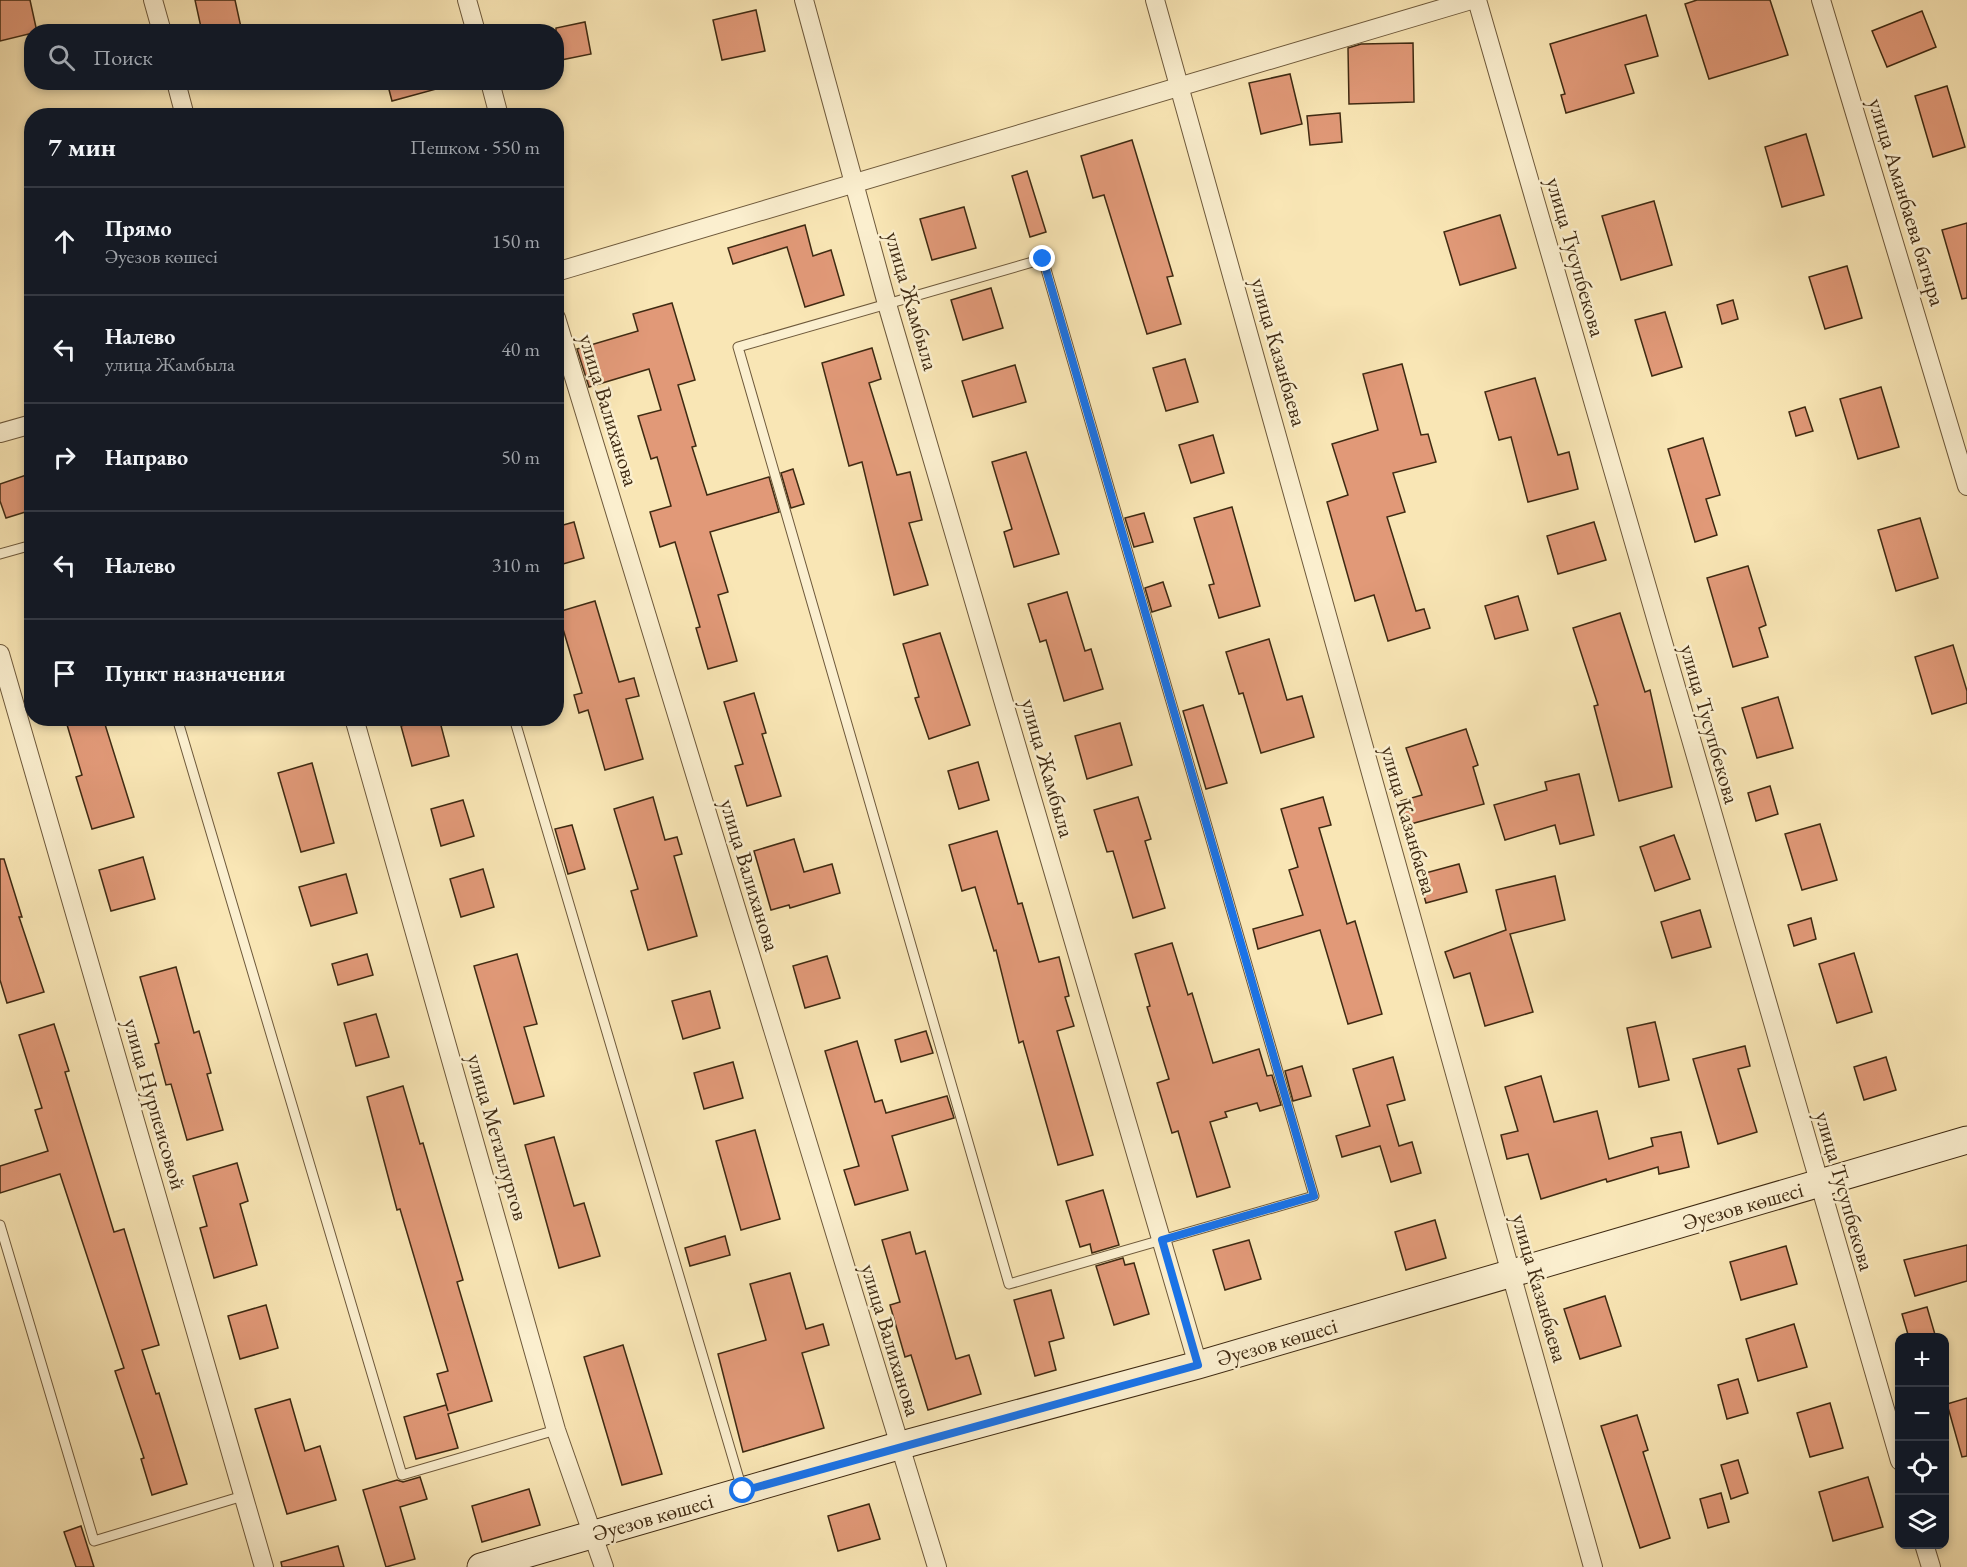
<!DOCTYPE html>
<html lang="ru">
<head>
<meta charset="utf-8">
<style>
	body { margin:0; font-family:"EB Garamond",serif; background:#242831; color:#f1f3f6 }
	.controls { position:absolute; right:18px; bottom:18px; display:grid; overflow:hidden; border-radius:12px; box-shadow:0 3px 9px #0003 }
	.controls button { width:54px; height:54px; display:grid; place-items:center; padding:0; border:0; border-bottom:2px solid #363941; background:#171b24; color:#f1f3f6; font:30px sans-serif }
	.stop { position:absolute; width:18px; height:18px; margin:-14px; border:4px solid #1a73e8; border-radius:50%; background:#fff }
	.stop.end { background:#1a73e8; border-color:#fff; box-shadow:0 2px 6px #0008 }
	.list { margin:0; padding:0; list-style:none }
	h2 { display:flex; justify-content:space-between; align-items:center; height:78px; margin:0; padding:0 24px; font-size:26px }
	h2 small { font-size:20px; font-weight:400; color:#9ea1a6 }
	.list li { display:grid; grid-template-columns:39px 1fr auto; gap:18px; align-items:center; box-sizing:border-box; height:108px; padding:0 24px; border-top:2px solid #363941 }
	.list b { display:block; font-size:22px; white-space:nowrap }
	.list p { margin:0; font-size:20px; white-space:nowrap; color:#9ea1a6 }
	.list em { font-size:20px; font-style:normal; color:#9ea1a6 }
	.icon { flex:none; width:33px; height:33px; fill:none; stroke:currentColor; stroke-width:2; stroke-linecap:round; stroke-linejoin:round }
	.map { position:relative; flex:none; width:1967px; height:1567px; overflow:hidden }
	.search { position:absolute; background:#171b24; box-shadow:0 3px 9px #0003; left:24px; top:24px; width:540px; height:66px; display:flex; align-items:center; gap:15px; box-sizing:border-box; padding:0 21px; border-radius:24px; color:#9ea1a6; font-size:22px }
	.panel { position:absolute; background:#171b24; box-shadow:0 3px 9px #0003; left:24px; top:108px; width:540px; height:618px; border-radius:24px }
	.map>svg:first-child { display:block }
	.building { fill:#e19978; stroke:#3f2a12; stroke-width:1.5 }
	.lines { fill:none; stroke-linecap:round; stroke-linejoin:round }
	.lane-casing { stroke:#6e593b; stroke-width:11 }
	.street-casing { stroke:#6e593b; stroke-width:20 }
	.secondary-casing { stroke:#3f2a12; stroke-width:29 }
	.lane { stroke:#fbefcf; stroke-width:9 }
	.street { stroke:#fbefcf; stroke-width:18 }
	.secondary { stroke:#fbefcf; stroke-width:27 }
	.route { stroke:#1a73e8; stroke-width:8 }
	.labels { text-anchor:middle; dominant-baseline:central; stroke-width:5; stroke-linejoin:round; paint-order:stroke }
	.street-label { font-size:22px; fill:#3f2a12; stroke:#fbefcf }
</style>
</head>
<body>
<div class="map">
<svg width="1967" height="1567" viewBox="0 0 1967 1567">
	<rect width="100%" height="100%" fill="#f9e6b5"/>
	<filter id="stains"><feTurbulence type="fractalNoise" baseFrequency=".00333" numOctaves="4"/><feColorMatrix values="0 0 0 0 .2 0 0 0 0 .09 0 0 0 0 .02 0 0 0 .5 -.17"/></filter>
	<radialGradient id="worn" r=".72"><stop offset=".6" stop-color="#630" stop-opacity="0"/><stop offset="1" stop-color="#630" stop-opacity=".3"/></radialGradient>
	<g class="building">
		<path d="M0,0H30L37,32L0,41Z"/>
		<path d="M195,0H235L242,32H202Z"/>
		<path d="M1697,0H1770L1788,55L1709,79L1685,4Z"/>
		<path d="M756,10L765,51L722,60L713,20Z"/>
		<path d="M1922,11L1936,47L1887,67L1872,31Z"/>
		<path d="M1646,15L1658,56L1625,65L1634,93L1566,113L1561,95L1565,94L1550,44Z"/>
		<path d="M585,22L591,54L556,61V28Z"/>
		<path d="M1413,43L1414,102L1349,104L1348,48L1361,44Z"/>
		<path d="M1290,74L1302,124L1261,134L1249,83Z"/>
		<path d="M387,82H440V88L392,101Z"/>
		<path d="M1947,86L1965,147L1933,157L1915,96Z"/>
		<path d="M1340,113L1342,142L1310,145L1307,116Z"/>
		<path d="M1806,134L1824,195L1782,207L1765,147Z"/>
		<path d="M1132,140L1173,276L1167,277L1181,324L1147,334L1104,195L1093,198L1081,156Z"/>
		<path d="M1027,171L1046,232L1030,237L1012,176Z"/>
		<path d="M1654,201L1672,265L1621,280L1602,216Z"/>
		<path d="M964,207L976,248L932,260L920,219Z"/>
		<path d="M1500,215L1516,268L1460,285L1444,232Z"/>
		<path d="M1967,223V298L1962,299L1942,230Z"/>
		<path d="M805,225L813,256L831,250L844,295L805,307L787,247L733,264L728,248Z"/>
		<path d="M1847,266L1862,318L1825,329L1809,277Z"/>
		<path d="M991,288L1003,328L963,340L951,300Z"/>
		<path d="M1733,300L1738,319L1722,324L1717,305Z"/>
		<path d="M672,303L695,380L678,385L696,446L692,447L707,495L769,477L779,512L710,532L728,592L718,595L737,661L708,669L696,628L700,627L675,542L660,547L650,512L671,506L657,457L651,459L638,416L661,410L649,369L589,387L577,349L638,331L633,314Z"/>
		<path d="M1665,312L1682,367L1652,376L1635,320Z"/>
		<path d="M872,348L881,379L869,383L897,475L910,472L922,520L909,523L928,585L894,595L862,462L849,466L822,363Z"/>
		<path d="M1185,359L1198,402L1166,411L1153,368Z"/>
		<path d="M1402,364L1421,435L1428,434L1436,462L1393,473L1405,512L1387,517L1416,611L1424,609L1430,628L1388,641L1374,595L1355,601L1327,502L1348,495L1332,444L1378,430L1363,374Z"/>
		<path d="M1015,365L1026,402L973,417L962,381Z"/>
		<path d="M1535,378L1558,455L1569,452L1578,489L1528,502L1511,437L1499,440L1485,392Z"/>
		<path d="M1881,387L1899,447L1858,459L1840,399Z"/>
		<path d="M1805,407L1813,431L1796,436L1789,412Z"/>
		<path d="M1213,435L1224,473L1191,483L1179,445Z"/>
		<path d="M1703,438L1720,495L1706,499L1717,535L1695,542L1668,449Z"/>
		<path d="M1026,452L1059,554L1014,567L1004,532L1012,529L992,462Z"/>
		<path d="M793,469L804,504L791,508L781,473Z"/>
		<path d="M32,473V510L6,518L0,501V484Z"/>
		<path d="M1232,507L1260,606L1219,618L1209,585L1214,584L1194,518Z"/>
		<path d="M1144,513L1153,542L1134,547L1125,518Z"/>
		<path d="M1920,518L1938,578L1896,591L1878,530Z"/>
		<path d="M574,522L584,558L556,566V527Z"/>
		<path d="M1594,522L1606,560L1558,574L1547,536Z"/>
		<path d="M1748,566L1766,625L1759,628L1768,657L1733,667L1707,578Z"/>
		<path d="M1163,582L1171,606L1152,612L1145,588Z"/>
		<path d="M1067,592L1085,651L1091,649L1103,689L1064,701L1046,640L1040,642L1028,604Z"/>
		<path d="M1518,596L1528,630L1495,639L1485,606Z"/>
		<path d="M595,601L619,682L634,678L639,696L626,699L643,759L605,770L588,710L579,713L574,695L582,693L558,612Z"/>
		<path d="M1620,613L1645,692L1650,690L1672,787L1619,801L1594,706L1598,705L1573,628Z"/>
		<path d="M940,633L970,725L929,739L915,698L919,697L903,644Z"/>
		<path d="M1269,639L1287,700L1302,696L1314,737L1261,753L1243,693L1239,694L1226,652Z"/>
		<path d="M1953,645L1967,691V703L1932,714L1915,657Z"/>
		<path d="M754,693L766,733L762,734L781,796L747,806L735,766L743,764L724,702Z"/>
		<path d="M1778,697L1793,748L1757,758L1742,708Z"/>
		<path d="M1203,705L1227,783L1206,789L1183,711Z"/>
		<path d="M65,718H103L134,817L92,829L76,777L82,775Z"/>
		<path d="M427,718H439L449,756L412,766L401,726Z"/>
		<path d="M1120,723L1132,765L1087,779L1075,736Z"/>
		<path d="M1466,729L1478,765L1473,767L1484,804L1407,825L1401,801L1422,795L1406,748Z"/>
		<path d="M978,762L989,800L959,809L948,771Z"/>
		<path d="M312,763L334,843L301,852L278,773Z"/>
		<path d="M1579,774L1594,835L1560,844L1555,825L1505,840L1494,805L1547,790L1545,782Z"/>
		<path d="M1770,786L1778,814L1756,821L1748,793Z"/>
		<path d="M653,797L665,840L677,837L682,854L674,856L697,936L648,950L631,891L638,889L614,809Z"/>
		<path d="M1138,797L1151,839L1145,841L1165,908L1133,918L1113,851L1107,852L1094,810Z"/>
		<path d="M1323,797L1331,825L1319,828L1347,924L1355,921L1382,1014L1348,1024L1320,930L1258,949L1253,929L1303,915L1289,870L1298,867L1281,809Z"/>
		<path d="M463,800L474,836L441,846L431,809Z"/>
		<path d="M1820,824L1837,880L1802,890L1785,834Z"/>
		<path d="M572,825L585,869L568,874L555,829Z"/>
		<path d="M997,831L1018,904L1022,903L1039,962L1059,957L1069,996L1065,997L1074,1026L1057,1031L1093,1155L1058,1165L1023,1041L1019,1043L996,950L994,951L975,887L962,891L949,845Z"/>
		<path d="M1674,835L1690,879L1655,891L1640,847Z"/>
		<path d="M794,839L804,872L832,864L840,893L790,908L789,905L771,910L754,851Z"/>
		<path d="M143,857L155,899L111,911L99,870Z"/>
		<path d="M0,859H4L22,917H19L44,992L7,1003L0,980Z"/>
		<path d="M1459,864L1467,892L1426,903L1418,875Z"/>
		<path d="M483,869L494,907L461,917L450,879Z"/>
		<path d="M346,874L357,913L311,926L299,887Z"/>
		<path d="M1555,876L1565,920L1510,934L1533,1012L1485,1026L1470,973L1454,978L1445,952L1506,930L1496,890Z"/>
		<path d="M1700,910L1711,947L1672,958L1661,922Z"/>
		<path d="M1811,918L1816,939L1794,946L1788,925Z"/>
		<path d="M1172,943L1188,995L1192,993L1213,1063L1259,1049L1267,1076L1272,1075L1281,1105L1260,1111L1257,1103L1225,1112L1227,1117L1210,1122L1230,1187L1197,1197L1178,1131L1172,1133L1157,1083L1169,1079L1147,1007L1150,1006L1135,954Z"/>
		<path d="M1854,953L1872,1012L1837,1023L1819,964Z"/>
		<path d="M367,954L373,975L338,985L332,964Z"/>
		<path d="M517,954L537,1024L524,1027L544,1096L514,1104L474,966Z"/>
		<path d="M827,956L840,998L805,1008L793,966Z"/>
		<path d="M176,967L194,1033L199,1031L211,1073L207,1074L223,1130L187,1140L171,1084L166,1085L155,1044L159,1043L140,977Z"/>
		<path d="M710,991L720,1028L683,1039L672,1001Z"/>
		<path d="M376,1014L389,1057L356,1066L344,1023Z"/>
		<path d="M1655,1022L1669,1080L1639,1087L1627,1028Z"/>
		<path d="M54,1024L69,1071L65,1072L114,1232L124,1229L159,1345L142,1350L156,1394L159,1393L187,1484L152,1495L141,1459L144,1458L115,1371L124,1368L60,1174L0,1193V1166L48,1151L35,1110L42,1108L19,1035Z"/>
		<path d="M926,1031L933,1053L901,1062L895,1040Z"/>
		<path d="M857,1041L875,1102L882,1100L886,1113L947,1096L954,1118L892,1136L908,1190L855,1205L844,1170L859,1166L825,1051Z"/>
		<path d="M1745,1046L1750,1066L1738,1069L1757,1132L1718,1144L1693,1059Z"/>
		<path d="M1393,1057L1405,1100L1387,1105L1399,1146L1412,1142L1421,1173L1391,1182L1380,1146L1342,1157L1336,1136L1370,1126L1353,1069Z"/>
		<path d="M1886,1057L1896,1090L1864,1100L1854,1067Z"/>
		<path d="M733,1062L743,1098L704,1109L694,1073Z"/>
		<path d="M1302,1066L1311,1096L1293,1101L1285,1071Z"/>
		<path d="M1541,1076L1554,1122L1597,1111L1609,1159L1653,1146L1651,1138L1681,1132L1689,1167L1659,1174L1658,1167L1607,1182L1606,1179L1541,1199L1528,1154L1507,1159L1501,1135L1518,1131L1505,1087Z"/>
		<path d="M403,1086L420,1144L423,1143L463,1280L457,1282L492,1401L448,1414L458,1448L416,1459L404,1417L446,1405L448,1411L437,1374L448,1371L400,1209L397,1210L367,1097Z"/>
		<path d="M755,1130L780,1219L741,1230L716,1141Z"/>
		<path d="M554,1137L574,1206L584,1203L600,1256L559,1268L525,1145Z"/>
		<path d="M237,1163L248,1201L240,1204L257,1265L214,1278L200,1228L207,1226L193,1176Z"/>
		<path d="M1103,1190L1119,1245L1092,1253L1090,1244L1080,1247L1066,1201Z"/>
		<path d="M1435,1220L1446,1258L1406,1270L1395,1232Z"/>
		<path d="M910,1232L916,1254L925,1251L956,1359L969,1355L981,1394L928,1410L911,1355L905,1357L890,1305L900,1302L882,1240Z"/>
		<path d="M725,1236L730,1255L690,1266L685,1248Z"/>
		<path d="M1249,1240L1261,1279L1225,1290L1213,1250Z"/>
		<path d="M1967,1245V1281L1915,1296L1904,1260Z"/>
		<path d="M1786,1246L1797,1284L1741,1300L1730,1262Z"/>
		<path d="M1123,1258L1125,1265L1134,1263L1149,1314L1114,1325L1096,1266Z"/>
		<path d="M790,1273L806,1329L823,1324L829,1345L802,1353L824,1428L743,1452L718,1354L766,1340L750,1284Z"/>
		<path d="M1051,1290L1064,1338L1049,1342L1056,1370L1035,1376L1014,1300Z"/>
		<path d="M1605,1296L1621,1346L1580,1359L1564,1309Z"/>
		<path d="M266,1305L278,1348L240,1359L228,1316Z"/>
		<path d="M1927,1307L1936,1338H1909L1902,1314Z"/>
		<path d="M1794,1324L1807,1367L1758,1381L1746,1339Z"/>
		<path d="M623,1345L662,1474L622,1485L584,1357Z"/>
		<path d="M1738,1379L1748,1413L1727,1419L1718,1385Z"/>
		<path d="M1967,1398V1456L1962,1457L1947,1404Z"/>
		<path d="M290,1399L305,1451L320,1446L336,1500L287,1514L255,1409Z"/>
		<path d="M1830,1403L1843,1448L1810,1457L1797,1413Z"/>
		<path d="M1637,1415L1648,1450L1643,1452L1670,1538L1640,1548L1601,1426Z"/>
		<path d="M1738,1460L1748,1493L1731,1499L1721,1465Z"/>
		<path d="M420,1477L427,1499L400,1507L415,1559L386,1567L363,1490L397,1480L403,1482Z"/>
		<path d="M1868,1477L1883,1527L1833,1541L1819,1492Z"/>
		<path d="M529,1489L540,1525L482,1542L472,1506Z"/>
		<path d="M1721,1493L1729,1522L1708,1528L1700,1499Z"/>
		<path d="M869,1504L880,1539L838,1551L828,1516Z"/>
		<path d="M81,1526L94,1567H76L64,1532Z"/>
		<path d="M338,1546L344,1567H282L281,1562Z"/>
	</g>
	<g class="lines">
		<defs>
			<g id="lane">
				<path d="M1043,259L1314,1196L1009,1284L738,347Z"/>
				<path d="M0,554L32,545"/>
				<path d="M177,718L402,1475L556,1430"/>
				<path d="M514,718L742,1489"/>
				<path d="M0,1225L94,1541L243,1496"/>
			</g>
			<g id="street">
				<path d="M153,0L162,32"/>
				<path d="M467,0L476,32"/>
				<path d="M804,0L887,304L1198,1365"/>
				<path d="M1155,0L1593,1567"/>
				<path d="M1477,0L1900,1461"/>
				<path d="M1821,0L1967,486"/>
				<path d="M176,82L185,116"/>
				<path d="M490,82L499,116"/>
				<path d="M556,272L1471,0"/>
				<path d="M556,318L937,1567"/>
				<path d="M0,433L32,424"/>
				<path d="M0,654L264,1567"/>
				<path d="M354,718L556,1430L604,1567"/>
				<path d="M1924,1544L1931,1567"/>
			</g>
			<path id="secondary" d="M481,1567L898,1446L1198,1365L1967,1140"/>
		</defs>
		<use href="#lane" class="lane-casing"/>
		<use href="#street" class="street-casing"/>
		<use href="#secondary" class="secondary-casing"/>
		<use href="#lane" class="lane"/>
		<use href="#street" class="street"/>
		<use href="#secondary" class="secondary"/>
	</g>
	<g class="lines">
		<path class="route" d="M743,1491L1198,1365L1162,1240L1314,1196L1043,259"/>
	</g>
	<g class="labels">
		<g class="street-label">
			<text transform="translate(1907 202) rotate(73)">улица Аманбаева батыра</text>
			<text transform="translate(1576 257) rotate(74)">улица Тусупбекова</text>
			<text transform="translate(912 301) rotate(74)">улица Жамбыла</text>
			<text transform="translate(1279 352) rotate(74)">улица Казанбаева</text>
			<text transform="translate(609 410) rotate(73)">улица Валиханова</text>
			<text transform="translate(1710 724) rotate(74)">улица Тусупбекова</text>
			<text transform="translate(1048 768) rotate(74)">улица Жамбыла</text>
			<text transform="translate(1409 820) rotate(74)">улица Казанбаева</text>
			<text transform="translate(750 875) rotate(73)">улица Валиханова</text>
			<text transform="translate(155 1104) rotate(74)">улица Нурпеисовой</text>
			<text transform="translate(498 1137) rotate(74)">улица Металлургов</text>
			<text transform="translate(1845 1191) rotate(74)">улица Тусупбекова</text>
			<text transform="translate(1743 1206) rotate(-16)">Әуезов көшесі</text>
			<text transform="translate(1540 1288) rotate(74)">улица Казанбаева</text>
			<text transform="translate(891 1340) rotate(73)">улица Валиханова</text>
			<text transform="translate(1277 1342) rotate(-16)">Әуезов көшесі</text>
			<text transform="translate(653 1517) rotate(-16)">Әуезов көшесі</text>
		</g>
	</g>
	<rect width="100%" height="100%" filter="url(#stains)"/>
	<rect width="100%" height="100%" fill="url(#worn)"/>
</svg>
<div class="controls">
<button>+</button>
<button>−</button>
<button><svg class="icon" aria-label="locate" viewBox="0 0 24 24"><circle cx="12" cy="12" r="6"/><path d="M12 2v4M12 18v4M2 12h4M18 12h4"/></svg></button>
<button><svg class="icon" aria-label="layers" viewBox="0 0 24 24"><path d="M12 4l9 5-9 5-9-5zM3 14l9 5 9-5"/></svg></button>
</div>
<div class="stop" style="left:743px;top:1491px"></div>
<div class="stop end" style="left:1043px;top:259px"></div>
<div class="search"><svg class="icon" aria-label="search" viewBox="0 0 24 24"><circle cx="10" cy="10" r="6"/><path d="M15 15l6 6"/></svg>Поиск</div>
<section class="panel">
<h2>7 мин<small>Пешком · 550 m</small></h2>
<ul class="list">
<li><svg class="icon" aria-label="ahead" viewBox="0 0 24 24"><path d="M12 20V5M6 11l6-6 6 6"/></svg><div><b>Прямо</b><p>Әуезов көшесі</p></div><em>150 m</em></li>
<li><svg class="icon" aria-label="left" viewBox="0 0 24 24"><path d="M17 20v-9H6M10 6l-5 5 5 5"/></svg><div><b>Налево</b><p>улица Жамбыла</p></div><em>40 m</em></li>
<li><svg class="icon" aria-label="right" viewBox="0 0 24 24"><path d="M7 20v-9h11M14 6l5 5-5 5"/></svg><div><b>Направо</b></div><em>50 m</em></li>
<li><svg class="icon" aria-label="left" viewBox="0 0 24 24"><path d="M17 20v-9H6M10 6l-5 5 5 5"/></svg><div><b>Налево</b></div><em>310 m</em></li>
<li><svg class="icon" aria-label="arrive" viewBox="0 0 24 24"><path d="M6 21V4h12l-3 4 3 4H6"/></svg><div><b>Пункт назначения</b></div></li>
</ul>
</section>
</div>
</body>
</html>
